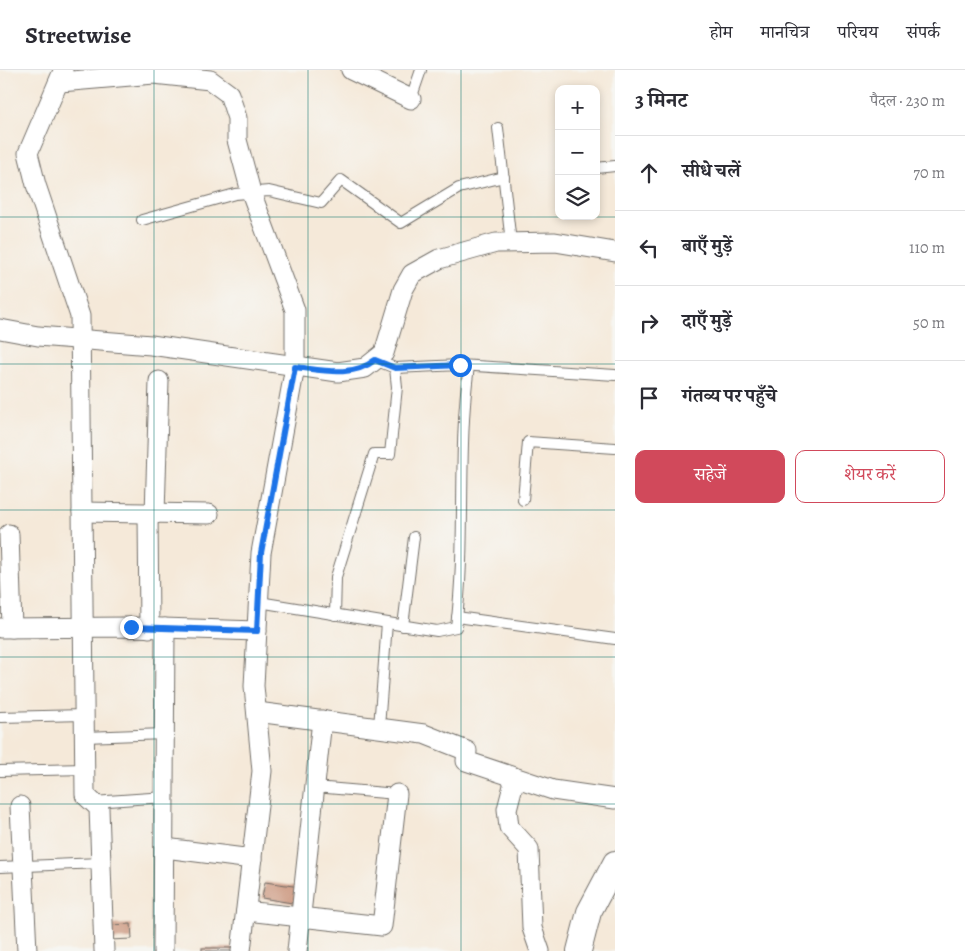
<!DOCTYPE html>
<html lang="hi">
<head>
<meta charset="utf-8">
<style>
	body { margin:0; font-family:Alegreya,"Noto Serif Devanagari",serif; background:#f7f7f7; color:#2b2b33 }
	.controls { position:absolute; right:15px; top:15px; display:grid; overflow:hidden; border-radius:10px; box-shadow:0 2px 8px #0003 }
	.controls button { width:45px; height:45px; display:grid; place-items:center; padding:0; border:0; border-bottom:1px solid #e1e1e2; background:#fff; color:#2b2b33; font:25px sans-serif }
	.stop { position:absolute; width:15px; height:15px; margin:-11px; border:4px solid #1a73e8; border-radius:50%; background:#fff }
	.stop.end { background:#1a73e8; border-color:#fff; box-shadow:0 1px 5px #0008 }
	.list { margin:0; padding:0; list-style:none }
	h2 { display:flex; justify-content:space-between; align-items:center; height:65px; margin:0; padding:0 20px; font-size:21px }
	h2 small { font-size:16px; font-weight:400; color:#7c7c81 }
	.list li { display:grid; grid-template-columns:32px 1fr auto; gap:15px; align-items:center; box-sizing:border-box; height:75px; padding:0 20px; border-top:1px solid #e1e1e2 }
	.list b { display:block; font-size:19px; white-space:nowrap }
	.list em { font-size:16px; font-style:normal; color:#7c7c81 }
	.actions { display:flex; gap:10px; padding:15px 20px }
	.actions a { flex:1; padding:11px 0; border:1px solid #d1495b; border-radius:10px; text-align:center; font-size:18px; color:#d1495b }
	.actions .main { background:#d1495b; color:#fff }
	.icon { flex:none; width:28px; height:28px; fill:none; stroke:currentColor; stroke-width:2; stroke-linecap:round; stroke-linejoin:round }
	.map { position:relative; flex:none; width:615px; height:881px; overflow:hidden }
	header { display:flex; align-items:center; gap:30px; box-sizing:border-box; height:70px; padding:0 25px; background:#fff; border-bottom:1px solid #e1e1e2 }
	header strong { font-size:24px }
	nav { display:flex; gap:28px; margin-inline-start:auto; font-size:18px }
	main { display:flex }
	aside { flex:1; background:#fff }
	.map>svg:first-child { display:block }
	.building { fill:#cc9880 }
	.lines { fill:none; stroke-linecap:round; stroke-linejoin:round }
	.service-casing { stroke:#726e68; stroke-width:12 }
	.minor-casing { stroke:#726e68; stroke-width:21 }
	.tertiary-casing { stroke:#726e68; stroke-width:26 }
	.service { stroke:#fff; stroke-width:10 }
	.minor { stroke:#fff; stroke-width:19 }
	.tertiary { stroke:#fff; stroke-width:24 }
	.route { stroke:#1a73e8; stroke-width:6 }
	.grid { fill:none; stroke:#0f766e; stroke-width:1; stroke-opacity:0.55 }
</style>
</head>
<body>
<header>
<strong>Streetwise</strong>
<nav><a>होम</a><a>मानचित्र</a><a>परिचय</a><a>संपर्क</a></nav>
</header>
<main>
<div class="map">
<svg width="615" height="881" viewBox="0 0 615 881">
	<rect width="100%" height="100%" fill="#f6f6f2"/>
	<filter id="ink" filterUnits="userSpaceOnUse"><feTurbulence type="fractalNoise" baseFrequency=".02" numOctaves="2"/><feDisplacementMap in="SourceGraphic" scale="10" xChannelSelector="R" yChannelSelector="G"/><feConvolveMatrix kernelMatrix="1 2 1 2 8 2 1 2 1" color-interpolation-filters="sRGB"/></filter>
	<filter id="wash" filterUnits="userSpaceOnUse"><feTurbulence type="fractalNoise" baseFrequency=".0096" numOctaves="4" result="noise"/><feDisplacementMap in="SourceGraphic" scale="20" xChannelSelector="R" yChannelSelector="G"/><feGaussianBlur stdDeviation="1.12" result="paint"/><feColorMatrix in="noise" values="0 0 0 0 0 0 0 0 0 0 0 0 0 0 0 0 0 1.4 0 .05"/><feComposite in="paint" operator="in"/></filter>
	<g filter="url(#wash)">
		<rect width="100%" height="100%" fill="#f5e9d9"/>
		<g id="blocks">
			<g class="building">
				<path d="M265,812L300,817L298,834L262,828Z"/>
				<path d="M131,854L132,869L109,870L108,855Z"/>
				<rect x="202" y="878" width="31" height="3"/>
			</g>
		</g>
	</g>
	<g filter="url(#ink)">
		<use href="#blocks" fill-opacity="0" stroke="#726e68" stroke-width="1"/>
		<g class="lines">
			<defs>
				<g id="service">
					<path d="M411,29L421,0"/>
					<path d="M498,58L511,173"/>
					<path d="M596,98L615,96"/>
					<path d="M142,150L235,124L269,121L321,133L341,110L401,153L459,118L504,107"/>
					<path d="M395,298L460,295L615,305"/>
					<path d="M523,430L528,372L615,378"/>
					<path d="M259,532L437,561L456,557C467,470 457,382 469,296"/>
					<path d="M335,545L336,507L374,384H390L397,317L395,298L375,290"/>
					<path d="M457,547L615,569"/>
					<path d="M403,556L414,467"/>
					<path d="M0,647L85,645"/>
					<path d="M379,657L387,553"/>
					<path d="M85,667L164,664"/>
					<path d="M0,701L85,699"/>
					<path d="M315,717L397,724"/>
					<path d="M93,732L165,727"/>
					<path d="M0,797L101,793"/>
				</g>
				<g id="minor">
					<path d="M351,0L411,29"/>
					<path d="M63,1L28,83L36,115L80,246L85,725L99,738L104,881"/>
					<path d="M60,12L154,4L210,10L229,24L237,48V70L251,122L295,240V297L261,483L254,616L262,701L241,881"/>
					<path d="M0,259L38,266L151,275L338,302L365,298L384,283L403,220L412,204L439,189L496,173L555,172L615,182"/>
					<path d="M82,442L209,444"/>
					<path d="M148,443L149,558"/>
					<path d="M155,444L159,311"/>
					<path d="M9,464L12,558"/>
					<path d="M0,558L131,557L257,561"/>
					<path d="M257,642L424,664L467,681L466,691L553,720L615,729"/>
					<path d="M515,708L507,739L509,757L529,779L532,858L540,881"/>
					<path d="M20,736L27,881"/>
					<path d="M165,778L252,789"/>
					<path d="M246,841L382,856L397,724"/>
					<path d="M163,881L165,558"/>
					<path d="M297,881L322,650"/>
				</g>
				<path id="tertiary" d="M579,881L589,842L615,793"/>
			</defs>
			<use href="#service" class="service-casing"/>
			<use href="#minor" class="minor-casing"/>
			<use href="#tertiary" class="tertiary-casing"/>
			<use href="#service" class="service"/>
			<use href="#minor" class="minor"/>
			<use href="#tertiary" class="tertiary"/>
		</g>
	</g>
	<g class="lines" filter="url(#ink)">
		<path class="route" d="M131,557L257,561L261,483L295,297C322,300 352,308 375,290L395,298L460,295"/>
	</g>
	<path class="grid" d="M154,0V881M308,0V881M461,0V881M0,147H615M0,294H615M0,440H615M0,587H615M0,734H615"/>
</svg>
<div class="controls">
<button>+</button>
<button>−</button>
<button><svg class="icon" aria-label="layers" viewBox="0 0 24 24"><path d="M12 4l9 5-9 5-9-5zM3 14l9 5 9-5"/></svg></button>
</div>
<div class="stop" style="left:460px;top:295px"></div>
<div class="stop end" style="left:131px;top:557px"></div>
</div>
<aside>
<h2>3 मिनट<small>पैदल · 230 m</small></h2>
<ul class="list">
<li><svg class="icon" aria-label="ahead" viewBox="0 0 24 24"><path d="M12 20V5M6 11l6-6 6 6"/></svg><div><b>सीधे चलें</b></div><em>70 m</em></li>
<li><svg class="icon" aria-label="left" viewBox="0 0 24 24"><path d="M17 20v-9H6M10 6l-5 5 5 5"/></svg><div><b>बाएँ मुड़ें</b></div><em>110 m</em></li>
<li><svg class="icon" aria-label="right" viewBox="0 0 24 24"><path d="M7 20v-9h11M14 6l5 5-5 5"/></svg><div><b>दाएँ मुड़ें</b></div><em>50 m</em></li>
<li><svg class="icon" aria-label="arrive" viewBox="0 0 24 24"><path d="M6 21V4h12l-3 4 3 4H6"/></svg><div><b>गंतव्य पर पहुँचे</b></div></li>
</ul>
<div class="actions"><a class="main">सहेजें</a><a>शेयर करें</a></div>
</aside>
</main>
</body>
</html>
